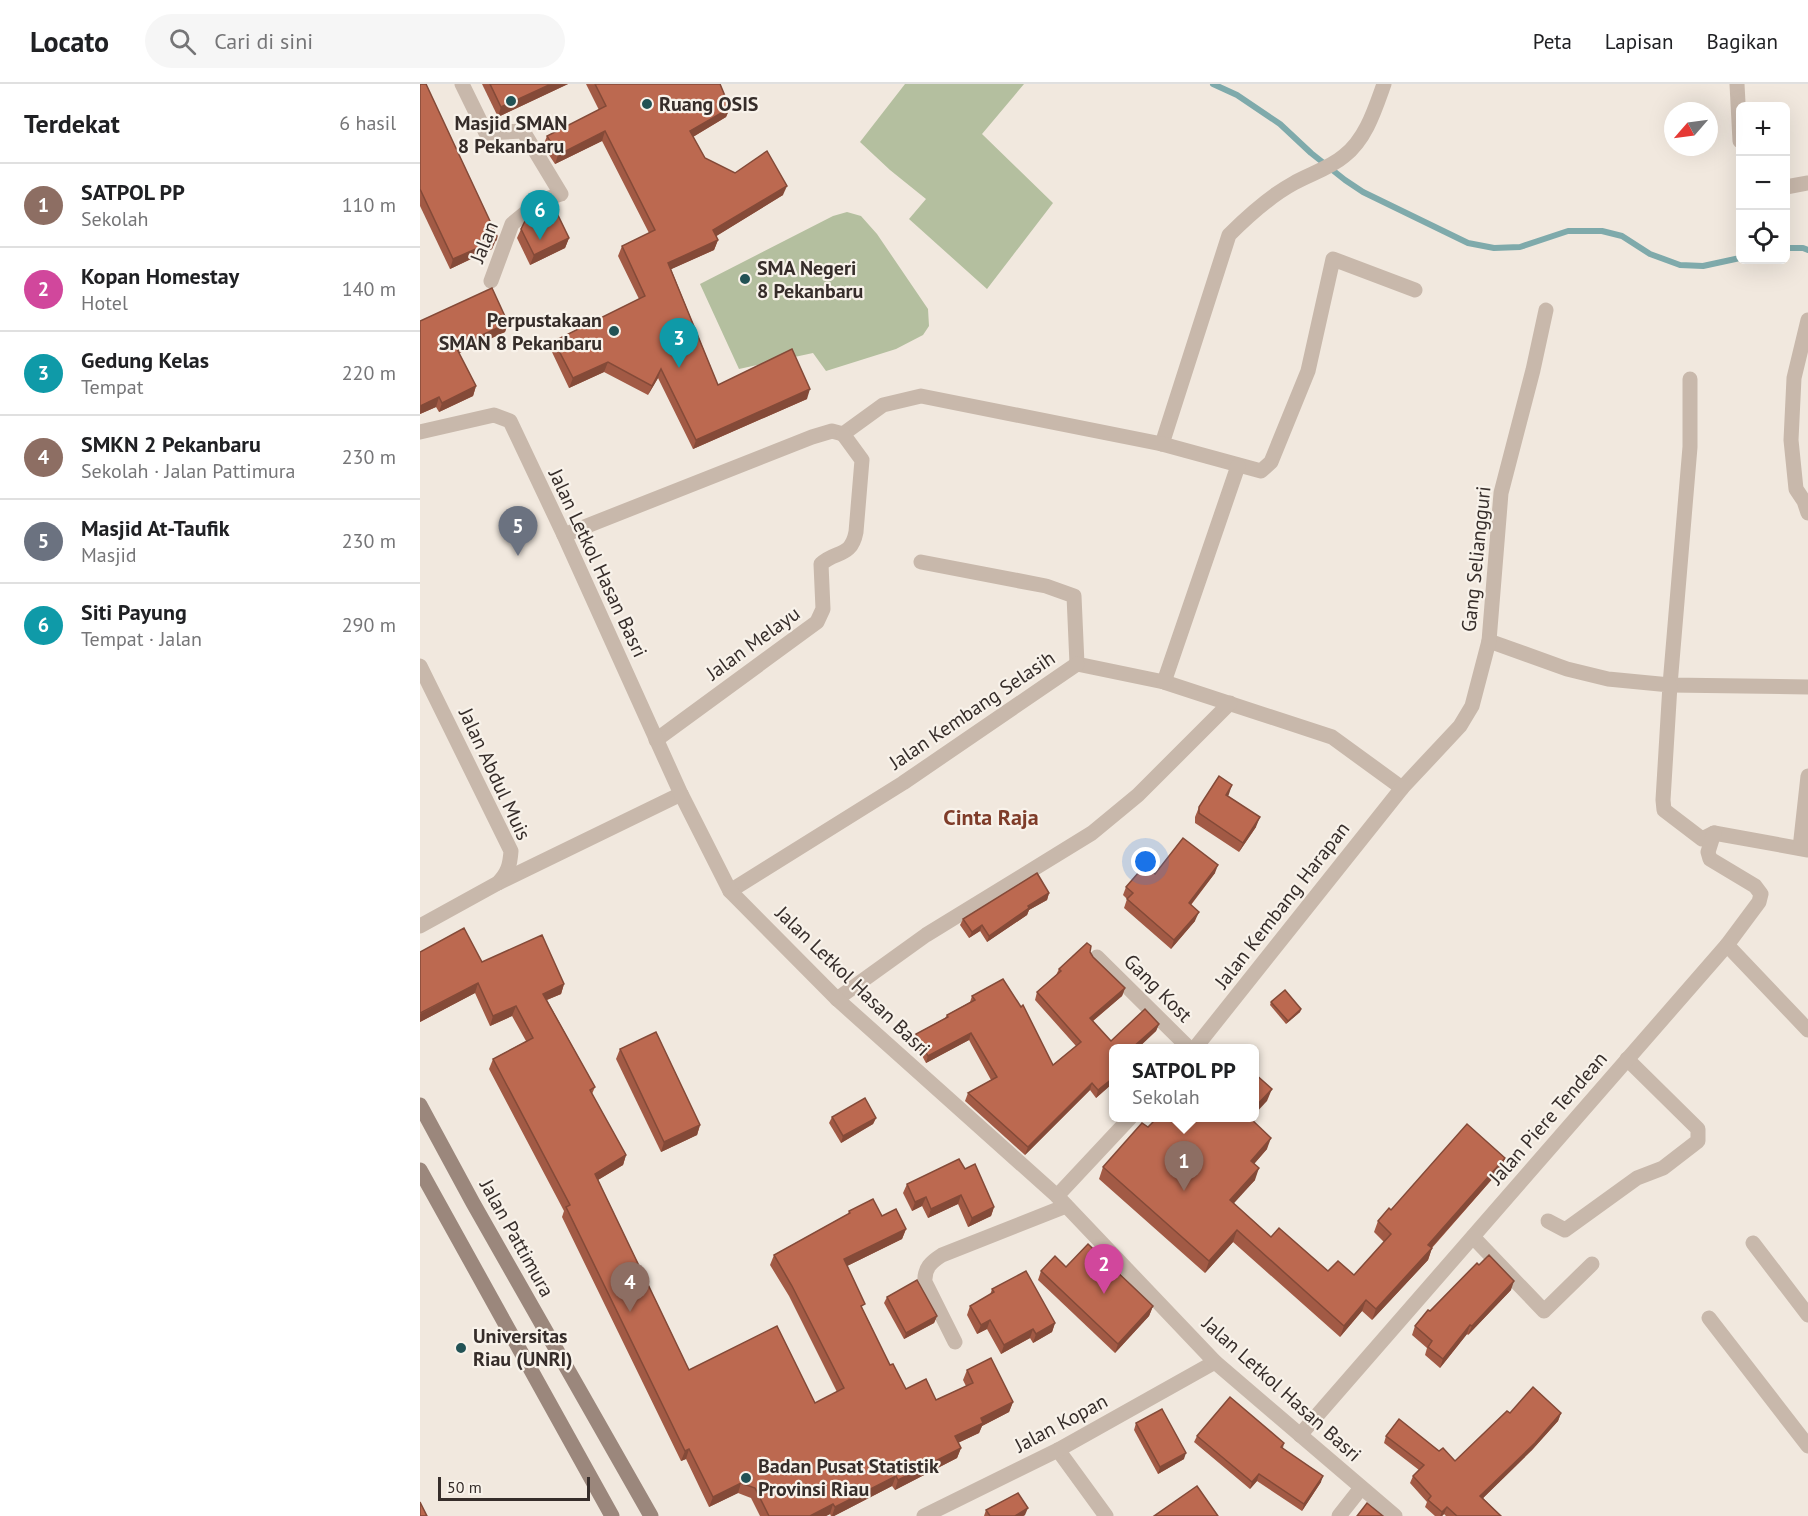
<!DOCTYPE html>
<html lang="id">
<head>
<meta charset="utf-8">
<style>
	body { margin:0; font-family:"PT Sans",sans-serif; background:#f6f6f6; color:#202124 }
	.controls { position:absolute; right:18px; top:18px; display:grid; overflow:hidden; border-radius:9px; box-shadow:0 6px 24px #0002 }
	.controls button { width:54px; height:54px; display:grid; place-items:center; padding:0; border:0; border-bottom:2px solid #e0e0e0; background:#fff; color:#202124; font:30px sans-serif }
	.compass { position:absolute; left:1244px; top:18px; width:54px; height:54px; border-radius:50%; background:#fff; box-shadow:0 6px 24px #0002; rotate:242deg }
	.scale { position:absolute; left:18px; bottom:15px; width:152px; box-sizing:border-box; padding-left:6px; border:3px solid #362d2a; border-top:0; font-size:16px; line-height:21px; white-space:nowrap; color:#362d2a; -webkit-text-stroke:4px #f8f2ea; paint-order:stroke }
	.you { position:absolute; left:726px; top:778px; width:21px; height:21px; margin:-15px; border:4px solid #fff; border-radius:50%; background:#1a73e8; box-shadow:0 0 0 9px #1a73e833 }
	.badge { display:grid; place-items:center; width:39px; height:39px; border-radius:50%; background:#225255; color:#fff; font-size:20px; font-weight:700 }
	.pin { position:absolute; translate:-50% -50px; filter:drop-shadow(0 2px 3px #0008) }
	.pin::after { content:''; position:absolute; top:32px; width:21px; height:18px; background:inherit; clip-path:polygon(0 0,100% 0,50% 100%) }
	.popup { position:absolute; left:689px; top:960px; width:150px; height:78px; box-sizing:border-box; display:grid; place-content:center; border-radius:9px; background:#fff; filter:drop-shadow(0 2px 4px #0005); font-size:20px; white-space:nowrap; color:#757577 }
	.popup b { font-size:22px; color:#202124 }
	.popup::after { content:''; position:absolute; left:50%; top:100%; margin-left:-12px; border:12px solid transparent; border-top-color:#fff }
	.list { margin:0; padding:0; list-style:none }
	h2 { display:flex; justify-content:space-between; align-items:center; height:78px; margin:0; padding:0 24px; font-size:26px }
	h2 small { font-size:20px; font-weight:400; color:#757577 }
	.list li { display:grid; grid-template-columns:39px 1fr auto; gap:18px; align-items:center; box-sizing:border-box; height:84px; padding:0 24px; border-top:2px solid #e0e0e0 }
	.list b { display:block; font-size:22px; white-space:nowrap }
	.list p { margin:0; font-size:20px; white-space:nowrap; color:#757577 }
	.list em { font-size:20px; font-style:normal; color:#757577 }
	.icon { flex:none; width:33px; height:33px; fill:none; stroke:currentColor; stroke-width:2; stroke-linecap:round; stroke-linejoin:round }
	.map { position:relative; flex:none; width:1388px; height:1432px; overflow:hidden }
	header { display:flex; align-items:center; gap:36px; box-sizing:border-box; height:84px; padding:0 30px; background:#fff; border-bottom:2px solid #e0e0e0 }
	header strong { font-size:28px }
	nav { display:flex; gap:33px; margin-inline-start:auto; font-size:21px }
	.search { width:420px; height:54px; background:#f6f6f6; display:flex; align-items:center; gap:15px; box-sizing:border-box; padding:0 21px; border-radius:33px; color:#757577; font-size:22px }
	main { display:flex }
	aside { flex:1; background:#fff }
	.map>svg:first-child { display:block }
	.green { fill:#b4bf9f }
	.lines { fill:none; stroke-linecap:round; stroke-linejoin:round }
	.stream { stroke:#7faaab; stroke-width:6 }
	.minor { stroke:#c8b8ab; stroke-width:15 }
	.tertiary { stroke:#c8b8ab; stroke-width:15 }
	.secondary { stroke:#9b877c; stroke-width:15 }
	.wall { fill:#a25a45 }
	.shaded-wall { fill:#844a38 }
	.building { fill:#bc6950; stroke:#844a38; stroke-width:1.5 }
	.poi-dot { fill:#225255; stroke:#f8f2ea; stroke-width:2 }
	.labels { text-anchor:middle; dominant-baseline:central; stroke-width:4.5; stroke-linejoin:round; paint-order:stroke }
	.poi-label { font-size:20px; font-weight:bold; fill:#362d2a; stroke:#f8f2ea; text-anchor:start }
	.street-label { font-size:20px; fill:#362d2a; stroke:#f8f2ea }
	.quarter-label { font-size:22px; font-weight:bold; fill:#7f3c29; stroke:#f8f2ea }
</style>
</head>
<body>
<header>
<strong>Locato</strong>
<div class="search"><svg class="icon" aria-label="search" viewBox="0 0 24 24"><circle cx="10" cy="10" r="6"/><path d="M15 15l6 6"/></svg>Cari di sini</div>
<nav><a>Peta</a><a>Lapisan</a><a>Bagikan</a></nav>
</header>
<main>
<aside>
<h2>Terdekat<small>6 hasil</small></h2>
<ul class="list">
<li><span class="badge" style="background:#8d6e63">1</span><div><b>SATPOL PP</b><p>Sekolah</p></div><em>110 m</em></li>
<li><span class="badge" style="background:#d1479c">2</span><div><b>Kopan Homestay</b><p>Hotel</p></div><em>140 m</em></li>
<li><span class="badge" style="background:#0f9aa8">3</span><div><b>Gedung Kelas</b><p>Tempat</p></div><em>220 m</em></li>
<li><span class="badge" style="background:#8d6e63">4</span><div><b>SMKN 2 Pekanbaru</b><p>Sekolah · Jalan Pattimura</p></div><em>230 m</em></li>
<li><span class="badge" style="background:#6b7280">5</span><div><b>Masjid At-Taufik</b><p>Masjid</p></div><em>230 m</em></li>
<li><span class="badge" style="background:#0f9aa8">6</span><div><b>Siti Payung</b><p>Tempat · Jalan</p></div><em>290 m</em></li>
</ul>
</aside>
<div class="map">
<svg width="1388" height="1432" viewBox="0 0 1388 1432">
	<rect width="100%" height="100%" fill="#f1e8de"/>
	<g class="green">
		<path d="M485,0H604L562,50L633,119L567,205L489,135L506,115L470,86L440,58Z"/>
		<path d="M427,128L441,132L457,150L508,225L509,242L503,251L476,265L406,287L393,269L319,285L280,200L413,132Z"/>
	</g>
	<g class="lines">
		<g class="stream">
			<path d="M793,0L817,11L860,40L891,69L925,96L943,108L1048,159L1074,164L1100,163L1148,147H1182L1202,152L1230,170L1260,181L1283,182L1320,174"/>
			<path d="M1366,164H1383L1388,166"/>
		</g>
		<g class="minor">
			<path d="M42,0L66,49L103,47L141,110L120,117L92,140L71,197"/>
			<path d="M1317,0L1320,57"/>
			<path d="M1366,103L1388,99"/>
			<path d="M1388,236L1374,294L1371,356L1376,405L1384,417L1388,429"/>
			<path d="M1270,295V363L1250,601L1388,603"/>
			<path d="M742,360L809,151C829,131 850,112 874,99C890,90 910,84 924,72C946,55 955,25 964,0"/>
			<path d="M144,451L392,353L412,347L423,350L463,321L501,312L742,360L841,387L851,378L888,287L913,175L995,206"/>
			<path d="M501,478L626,502L654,512L657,580"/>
			<path d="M1069,557L1147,585L1188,595L1250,601L1243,716L1244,726L1282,755L1294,749L1388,766"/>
			<path d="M657,580L744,598L912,653L982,704"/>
			<path d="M744,598L818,382"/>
			<path d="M236,656L397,538L403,525L401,480C416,466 431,474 436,448L442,376L423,350"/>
			<path d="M1380,764L1388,692"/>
			<path d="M78,799L261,710"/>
			<path d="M310,807L483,699L657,580"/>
			<path d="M1307,861L1388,946"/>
			<path d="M677,873L769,964"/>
			<path d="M417,915L506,851L672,749L718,711L810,619"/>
			<path d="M775,964L982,704L1040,642L1052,622L1069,557L1081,409L1113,286L1126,226"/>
			<path d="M637,1112L710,1034"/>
			<path d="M1128,1137L1145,1146L1217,1094L1243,1084L1278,1057V1045L1207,975"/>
			<path d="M1053,1153L1124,1227L1172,1180"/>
			<path d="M1333,1159L1388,1231"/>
			<path d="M1289,1234L1388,1362"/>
			<path d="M535,1258L505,1198C504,1184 511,1178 522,1171L646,1122"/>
			<path d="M880,1351L1307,861L1339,818L1341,810L1335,802L1290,775L1288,768L1294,749"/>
			<path d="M638,1366L686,1432"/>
			<path d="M504,1432L638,1366L795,1278"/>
			<path d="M919,1432L941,1404"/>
		</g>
		<g class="tertiary">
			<path d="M0,348L74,331L90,337L144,451L261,710L310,807L417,915L637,1112L795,1278L975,1432"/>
			<path d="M0,582L91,767C90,781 88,789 78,799L0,842"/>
		</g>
		<g class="secondary">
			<path d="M0,1021L53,1119L231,1432"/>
			<path d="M0,1086L192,1432"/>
		</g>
	</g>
	<g class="wall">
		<path d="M0,0L77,152L72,165L30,185L0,122Z"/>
		<path d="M62,0H148L78,33Z"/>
		<path d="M166,0H300L310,24L306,33L273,53L285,74L315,89L363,111L296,152L298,156L294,166L251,185L298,301L387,315L273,365L238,294L228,311L184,288L149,304L131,266L134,257L219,215L198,172L202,162L229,149L182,57L135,80L123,62L127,52L179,26Z"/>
		<path d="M101,145L149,154L145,164L110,181L97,154Z"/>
		<path d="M0,237L88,239L85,248L39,269L56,302L53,312L19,328L16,323L0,330Z"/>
		<path d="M809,710L808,712L836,743L819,768L775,739V733L779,723Z"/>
		<path d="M795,789L771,821L775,837L751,865L704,824L707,815L703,811L706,803L735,790Z"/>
		<path d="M629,809L627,816L609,826L607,831L567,858L560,847L549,854L540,841L543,835Z"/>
		<path d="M0,868L62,878L144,900L141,910L127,916L175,1003L172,1010L206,1071L203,1081L178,1096L269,1286L395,1319L417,1308L369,1212L350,1181L354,1171L428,1130L429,1127L462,1132L486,1145L482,1155L427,1182L443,1226L470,1281L486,1305L516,1316L546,1302L543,1296L547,1286L593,1318L589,1328L562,1342L559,1349L538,1359L541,1364L537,1374L475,1406L472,1402L414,1432H411L410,1430L406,1432H340L331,1414L318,1409L289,1423L266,1375L261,1377L142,1133L144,1127L69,985L73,975L106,957L92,932L70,942L55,909L0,938Z"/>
		<path d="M670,868L673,873L705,904L702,912L673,937L691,957L739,940L736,947L718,964H693V999L676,1014L670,1006L605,1071L545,1017L548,1009L571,996L549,956L506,979L494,957L496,950L525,934L527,931L550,918L552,912L633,981L656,962L615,916L617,908L636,891L639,885Z"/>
		<path d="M851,918L881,925L880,928L866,940L850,921Z"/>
		<path d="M200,965L280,1041L277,1051L241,1068L196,975Z"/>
		<path d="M412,1033L456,1034L453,1040L421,1059L409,1039Z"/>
		<path d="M831,1035L847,1065L834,1080L835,1096L813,1119L851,1153L908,1187L934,1191L964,1158L954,1148L958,1137L971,1126L1085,1074L1081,1085L1012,1164L1008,1176L952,1236L942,1227L920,1253L813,1158L785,1189L679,1095L683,1083L728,1043Z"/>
		<path d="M545,1085L574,1123L571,1132L548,1143L538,1120L508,1134L502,1122L492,1127L483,1109L487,1100Z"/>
		<path d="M646,1183L733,1222L729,1232L695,1269L618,1196L621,1187Z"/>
		<path d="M572,1205L635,1239L632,1248L613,1259L610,1254L581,1270L567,1245L557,1250L547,1231L550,1222L570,1211Z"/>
		<path d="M1091,1206L1048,1251L1047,1250L1020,1284L1005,1271L1007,1264L992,1251L995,1242L1010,1227Z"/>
		<path d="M467,1213L517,1232L514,1239L484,1255L464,1219Z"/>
		<path d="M1090,1329H1141L1138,1337L1112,1366L1063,1414L1081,1432H1026L1024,1430L1022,1432H1015L1005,1423L1007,1418L990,1399L993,1392L999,1386L964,1359L966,1352L1019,1367L1035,1377Z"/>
		<path d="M716,1339L764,1375L738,1390L714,1346Z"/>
		<path d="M777,1352L864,1359L863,1364L901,1398L882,1427L837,1397L830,1405L774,1358Z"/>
		<path d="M566,1426L605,1431L603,1432H564Z"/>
	</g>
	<g class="shaded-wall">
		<path d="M131,0H148L78,33L81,23Z"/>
		<path d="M310,24L306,33L266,57L270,47Z"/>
		<path d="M185,47L182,57L135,80L138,71Z"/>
		<path d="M367,102L363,111L290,156L293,146Z"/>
		<path d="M149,154L145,164L110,181L114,171Z"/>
		<path d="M76,156L72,165L30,185L33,175Z"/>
		<path d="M298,156L294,166L245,188L248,179Z"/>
		<path d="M88,239L85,248L33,272L36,263Z"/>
		<path d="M188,278L184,288L149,304L153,294Z"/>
		<path d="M241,285L238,294L228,311L232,302Z"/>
		<path d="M56,302L53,312L19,328L22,319Z"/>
		<path d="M390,305L387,315L273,365L276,356Z"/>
		<path d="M19,313L16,323L0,330V322Z"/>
		<path d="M812,701L809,710L802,721L806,711Z"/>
		<path d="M840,733L836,743L819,768L823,759Z"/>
		<path d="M798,781L795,789L765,828L769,819Z"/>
		<path d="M629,809L627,816L609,826L607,831L567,858L569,852L608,822Z"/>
		<path d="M779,828L775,837L751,865L754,856Z"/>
		<path d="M562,841L560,847L549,854L552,848Z"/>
		<path d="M58,899L55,909L0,938V930Z"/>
		<path d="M144,900L141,910L119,919L123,910Z"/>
		<path d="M705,904L702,912L668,941L670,934Z"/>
		<path d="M96,922L92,932L70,942L73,932Z"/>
		<path d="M881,925L880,928L866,940L868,937Z"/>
		<path d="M739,940L736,947L718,964H712Z"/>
		<path d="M551,949L549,956L506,979L508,972Z"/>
		<path d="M693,994V999L676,1014L678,1006Z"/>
		<path d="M672,999L670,1006L605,1071L608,1063Z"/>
		<path d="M852,1005L847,1017L834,1031V1024Z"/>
		<path d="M456,1034L453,1040L421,1059L423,1052Z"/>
		<path d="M280,1041L277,1051L241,1068L244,1058Z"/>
		<path d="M851,1054L847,1065L827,1088L831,1077Z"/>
		<path d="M206,1071L203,1081L171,1100L175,1090Z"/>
		<path d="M1085,1074L1081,1085L1004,1172L1008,1161Z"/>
		<path d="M839,1084L835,1096L806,1128L810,1116Z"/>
		<path d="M541,1111L538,1120L508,1134L511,1125Z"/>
		<path d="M506,1113L502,1122L492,1127L495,1118Z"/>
		<path d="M574,1123L571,1132L548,1143L552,1134Z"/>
		<path d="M486,1145L482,1155L421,1185L424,1175Z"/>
		<path d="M817,1146L813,1158L785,1189L789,1177Z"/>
		<path d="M1012,1164L1008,1176L952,1236L956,1225Z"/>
		<path d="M1094,1197L1091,1206L1048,1251L1052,1242Z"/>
		<path d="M946,1216L942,1227L920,1253L924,1242Z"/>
		<path d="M733,1222L729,1232L695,1269L698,1260Z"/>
		<path d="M517,1232L514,1239L484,1255L486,1249Z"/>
		<path d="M570,1236L567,1245L557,1250L561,1241Z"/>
		<path d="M635,1239L632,1248L613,1259L616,1250Z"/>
		<path d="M1050,1241L1047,1250L1020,1284L1023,1275Z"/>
		<path d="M613,1245L610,1254L581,1270L584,1261Z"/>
		<path d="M593,1318L589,1328L562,1342L559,1349L531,1362L535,1352L561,1334Z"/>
		<path d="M1141,1329L1138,1337L1112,1366L1058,1419L1060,1412Z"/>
		<path d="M541,1364L537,1374L475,1406L478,1396Z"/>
		<path d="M269,1365L266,1375L261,1377L265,1367Z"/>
		<path d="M766,1369L764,1375L738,1390L740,1383Z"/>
		<path d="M839,1390L837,1397L830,1405L832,1398Z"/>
		<path d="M476,1392L472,1402L414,1432H412L415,1423Z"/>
		<path d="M903,1392L901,1398L882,1427L884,1420Z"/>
		<path d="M321,1399L318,1409L289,1423L293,1413Z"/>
		<path d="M413,1420L410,1430L406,1432H390Z"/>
		<path d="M1027,1423L1024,1430L1022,1432H1020L1022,1428Z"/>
		<path d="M608,1424L605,1431L603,1432H595Z"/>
	</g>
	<g class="building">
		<path d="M0,0H6L77,152L76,156L33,175L0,105Z"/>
		<path d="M70,0H131L81,23Z"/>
		<path d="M175,0H300L310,24L270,47L285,74L315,89L347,67L367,102L293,146L298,156L248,179L298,301L372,265L390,305L276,356L241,285L232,302L188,278L153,294L134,257L225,212L202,162L235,146L185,47L138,71L127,52L186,22Z"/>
		<path d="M133,121L149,154L114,171L101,145L106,135Z"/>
		<path d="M72,204L88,239L36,263L56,302L22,319L19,313L0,322V237Z"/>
		<path d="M799,692L812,701L806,711L840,733L823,759L779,729V723Z"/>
		<path d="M763,754L798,781L769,819L779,828L754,856L707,815L713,809L706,803L725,781L735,790Z"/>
		<path d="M617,789L629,809L608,822L609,824L569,852L562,841L552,848L543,835Z"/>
		<path d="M44,844L62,878L122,851L144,900L123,910L175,1003L170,1006L206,1071L175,1090L269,1286L357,1242L395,1319L424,1304L372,1202L354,1171L430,1129L429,1127L453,1115L462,1132L476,1125L486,1145L424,1175L445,1220L441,1222L470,1281L473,1280L486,1305L506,1295L516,1316L553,1299L547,1286L571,1274L593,1318L561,1334L563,1339L535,1352L541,1364L478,1396L476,1392L415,1423L413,1420L390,1432H349L335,1404L321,1399L293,1413L269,1365L265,1367L146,1123L150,1121L73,975L113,954L96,922L73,932L58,899L0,929V868Z"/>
		<path d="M667,859L671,862L670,868L673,873L705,904L670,934L691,957L725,925L739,940L712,964H693V994L678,1006L672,999L608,1063L548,1009L577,993L551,949L508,972L496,950L528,933L527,931L555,916L552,912L583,895L601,923L603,921L633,981L661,958L617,908L641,887L639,885Z"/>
		<path d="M865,906L881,925L868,937L851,918Z"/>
		<path d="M236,948L280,1041L244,1058L200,965Z"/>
		<path d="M834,989L852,1005L834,1024Z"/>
		<path d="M445,1014L456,1034L423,1052L412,1033Z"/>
		<path d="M737,1034H830L851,1054L831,1077L839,1084L810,1116L851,1153L859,1144L908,1187L918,1177L934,1191L971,1150L958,1137L969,1124L971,1126L1047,1040L1085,1074L1008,1161L1012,1164L956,1225L946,1216L924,1242L817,1146L789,1177L683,1083L722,1039L728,1043Z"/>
		<path d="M539,1075L545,1085L555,1080L574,1123L552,1134L541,1111L511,1125L506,1113L495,1118L487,1100Z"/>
		<path d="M668,1160L733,1222L698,1260L621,1187L635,1172L646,1183Z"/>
		<path d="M1069,1171L1094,1197L1052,1242L1050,1241L1023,1275L1008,1263L1012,1257L995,1242L1008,1226L1010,1227L1057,1179L1059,1181Z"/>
		<path d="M606,1187L635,1239L616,1250L613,1245L584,1261L570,1236L561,1241L550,1222L574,1208L572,1205Z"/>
		<path d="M497,1196L517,1232L486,1249L467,1213Z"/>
		<path d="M1113,1303L1141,1329L1115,1359L1060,1412L1081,1432H1037L1027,1423L1022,1428L1008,1416L1011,1412L993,1392L1004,1381L966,1352L979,1335L1019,1367L1023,1364L1035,1377L1087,1327L1090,1329Z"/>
		<path d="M810,1313L864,1359L861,1363L903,1392L884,1420L839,1390L832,1398L777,1352Z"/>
		<path d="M742,1325L766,1369L740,1383L716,1339Z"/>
		<path d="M777,1402L798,1432H734Z"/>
		<path d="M598,1409L608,1424L595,1432H570L566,1426Z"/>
		<path d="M0,1418L7,1432H0Z"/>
		<path d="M947,1419L963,1432H937Z"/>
	</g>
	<g class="poi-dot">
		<circle cx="91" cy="17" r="6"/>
		<circle cx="227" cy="20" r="6"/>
		<circle cx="325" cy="195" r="6"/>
		<circle cx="194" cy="247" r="6"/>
		<circle cx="41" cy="1264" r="6"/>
		<circle cx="326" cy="1394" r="6"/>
	</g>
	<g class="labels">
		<g class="poi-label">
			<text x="239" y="20">Ruang OSIS</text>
			<text x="91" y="39" text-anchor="middle">Masjid SMAN<tspan x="91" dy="23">8 Pekanbaru</tspan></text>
			<text x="337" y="184">SMA Negeri<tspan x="337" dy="23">8 Pekanbaru</tspan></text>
			<text x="182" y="236" text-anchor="end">Perpustakaan<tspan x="182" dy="23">SMAN 8 Pekanbaru</tspan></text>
			<text x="53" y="1252">Universitas<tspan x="53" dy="23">Riau (UNRI)</tspan></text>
			<text x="338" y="1382">Badan Pusat Statistik<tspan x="338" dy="23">Provinsi Riau</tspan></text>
		</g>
		<g class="street-label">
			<text transform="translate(64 158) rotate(-68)">Jalan</text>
			<text transform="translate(1056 475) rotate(-84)">Gang Seliangguri</text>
			<text transform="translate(178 479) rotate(65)">Jalan Letkol Hasan Basri</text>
			<text transform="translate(333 559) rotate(-36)">Jalan Melayu</text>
			<text transform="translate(552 626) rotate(-34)">Jalan Kembang Selasih</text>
			<text transform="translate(75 690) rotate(65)">Jalan Abdul Muis</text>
			<text transform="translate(862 821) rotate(-52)">Jalan Kembang Harapan</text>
			<text transform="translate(433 897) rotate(44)">Jalan Letkol Hasan Basri</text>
			<text transform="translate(738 904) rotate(45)">Gang Kost</text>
			<text transform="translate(1128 1034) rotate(-49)">Jalan Piere Tendean</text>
			<text transform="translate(97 1154) rotate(61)">Jalan Pattimura</text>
			<text transform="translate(862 1305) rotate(42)">Jalan Letkol Hasan Basri</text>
			<text transform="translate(641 1339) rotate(-28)">Jalan Kopan</text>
		</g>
		<g class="quarter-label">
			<text x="571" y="733">Cinta Raja</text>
		</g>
	</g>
</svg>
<div class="controls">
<button>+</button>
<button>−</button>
<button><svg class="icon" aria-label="locate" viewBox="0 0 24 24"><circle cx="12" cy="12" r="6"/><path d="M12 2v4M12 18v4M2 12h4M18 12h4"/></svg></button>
</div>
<svg class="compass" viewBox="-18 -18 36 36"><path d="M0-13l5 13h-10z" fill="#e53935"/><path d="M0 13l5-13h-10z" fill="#757577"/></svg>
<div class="scale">50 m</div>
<div class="you"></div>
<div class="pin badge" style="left:764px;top:1107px;background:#8d6e63">1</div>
<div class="popup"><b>SATPOL PP</b>Sekolah</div>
<div class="pin badge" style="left:684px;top:1210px;background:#d1479c">2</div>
<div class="pin badge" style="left:259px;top:284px;background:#0f9aa8">3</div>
<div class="pin badge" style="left:210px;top:1228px;background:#8d6e63">4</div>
<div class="pin badge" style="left:98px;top:472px;background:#6b7280">5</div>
<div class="pin badge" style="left:120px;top:156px;background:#0f9aa8">6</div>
</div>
</main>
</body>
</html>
